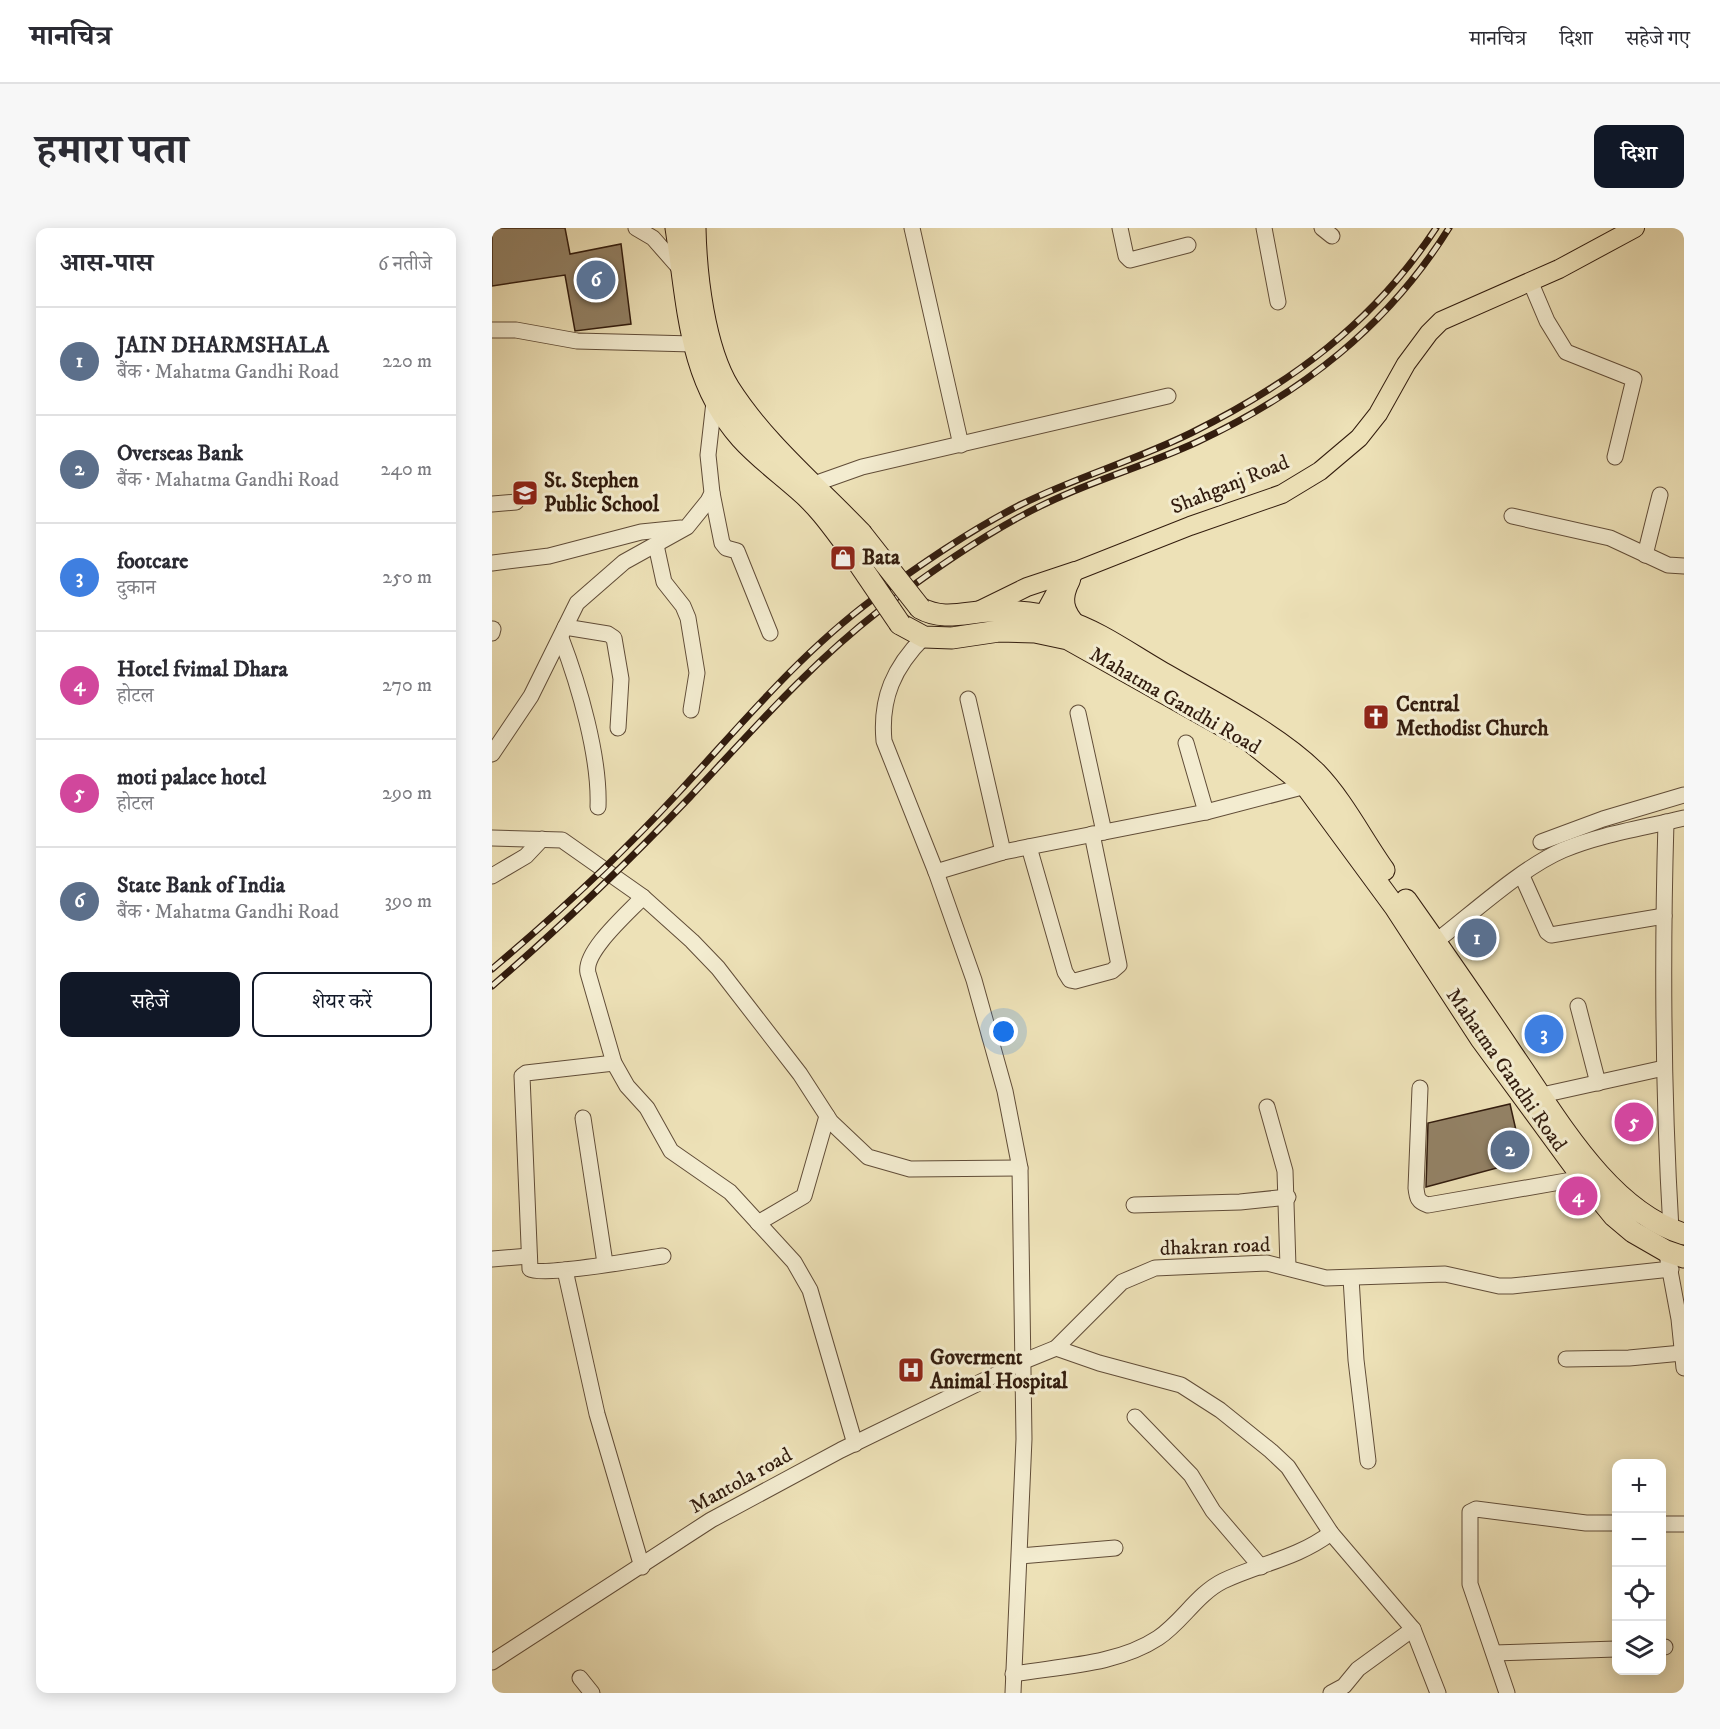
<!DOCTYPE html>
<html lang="hi">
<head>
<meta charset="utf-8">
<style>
	body { margin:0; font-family:"IM FELL DW Pica","Noto Serif Devanagari",serif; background:#f7f7f7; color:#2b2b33 }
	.controls { position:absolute; right:18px; bottom:18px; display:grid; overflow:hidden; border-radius:12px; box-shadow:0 3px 15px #0003 }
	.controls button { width:54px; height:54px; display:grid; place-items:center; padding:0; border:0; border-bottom:2px solid #e1e1e2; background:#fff; color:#2b2b33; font:30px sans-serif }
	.you { position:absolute; left:512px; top:804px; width:21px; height:21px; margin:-15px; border:4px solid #fff; border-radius:50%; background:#1a73e8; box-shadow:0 0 0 9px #1a73e833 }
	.badge { display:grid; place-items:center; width:39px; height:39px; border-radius:50%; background:#111827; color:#fff; font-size:20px; font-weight:700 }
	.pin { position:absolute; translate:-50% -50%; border:3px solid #fff; box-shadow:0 2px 6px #0006 }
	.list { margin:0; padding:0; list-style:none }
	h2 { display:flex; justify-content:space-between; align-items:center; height:78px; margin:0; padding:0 24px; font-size:26px }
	h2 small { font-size:20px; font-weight:400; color:#7c7c81 }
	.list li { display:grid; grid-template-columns:39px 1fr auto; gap:18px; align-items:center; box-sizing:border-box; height:108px; padding:0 24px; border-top:2px solid #e1e1e2 }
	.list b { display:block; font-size:22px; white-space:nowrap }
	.list p { margin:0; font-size:20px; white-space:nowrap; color:#7c7c81 }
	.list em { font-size:20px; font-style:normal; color:#7c7c81 }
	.actions { display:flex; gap:12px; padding:18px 24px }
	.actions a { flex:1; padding:14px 0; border:2px solid #111827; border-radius:12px; text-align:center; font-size:21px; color:#111827 }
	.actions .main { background:#111827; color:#fff }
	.icon { flex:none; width:33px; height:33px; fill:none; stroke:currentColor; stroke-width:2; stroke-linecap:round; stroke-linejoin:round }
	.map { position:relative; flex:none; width:1192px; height:1465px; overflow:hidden; border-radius:12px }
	header { display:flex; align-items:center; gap:36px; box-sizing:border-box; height:84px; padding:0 30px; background:#fff; border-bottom:2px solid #e1e1e2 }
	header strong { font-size:28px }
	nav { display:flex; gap:33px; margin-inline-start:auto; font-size:21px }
	.intro { display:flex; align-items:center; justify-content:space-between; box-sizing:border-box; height:144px; padding:0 36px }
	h1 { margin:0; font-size:42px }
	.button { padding:15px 27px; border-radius:12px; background:#111827; color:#fff; font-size:21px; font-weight:700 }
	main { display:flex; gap:36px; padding:0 36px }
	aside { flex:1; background:#fff; border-radius:12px; box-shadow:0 3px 15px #0003 }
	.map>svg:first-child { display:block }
	.building { fill:#938266; stroke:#321c0e; stroke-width:1.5 }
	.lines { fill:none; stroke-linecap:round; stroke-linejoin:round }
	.minor-casing { stroke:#614d38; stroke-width:17 }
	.major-casing { stroke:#321c0e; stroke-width:20 }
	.highway-casing { stroke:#321c0e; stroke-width:23 }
	.minor { stroke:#f3ecd0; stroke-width:15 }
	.major { stroke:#ede1b7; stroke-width:18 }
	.highway { stroke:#ede1b7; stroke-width:21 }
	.rail-casing { stroke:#321c0e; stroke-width:7 }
	.rail { stroke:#f3ecd0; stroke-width:4.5; stroke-dasharray:14; stroke-linecap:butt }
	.highway-bridge-casing { stroke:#321c0e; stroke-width:23; stroke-linecap:butt }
	.highway-bridge { stroke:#ede1b7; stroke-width:21 }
	.labels { text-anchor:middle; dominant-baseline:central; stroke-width:6; stroke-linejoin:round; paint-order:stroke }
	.poi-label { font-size:21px; font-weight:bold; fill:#321c0e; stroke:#f3ecd0; text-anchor:start }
	.street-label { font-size:21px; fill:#321c0e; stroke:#f3ecd0 }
</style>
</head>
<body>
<header>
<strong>मानचित्र</strong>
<nav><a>मानचित्र</a><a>दिशा</a><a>सहेजे गए</a></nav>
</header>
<div class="intro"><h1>हमारा पता</h1><a class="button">दिशा</a></div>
<main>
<aside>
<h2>आस-पास<small>6 नतीजे</small></h2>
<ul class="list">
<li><span class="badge" style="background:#5c6f8a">1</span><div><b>JAIN DHARMSHALA</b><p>बैंक · Mahatma Gandhi Road</p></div><em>220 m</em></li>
<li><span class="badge" style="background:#5c6f8a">2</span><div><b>Overseas Bank</b><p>बैंक · Mahatma Gandhi Road</p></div><em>240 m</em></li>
<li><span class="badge" style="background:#3f7fe0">3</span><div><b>footcare</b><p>दुकान</p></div><em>250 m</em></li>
<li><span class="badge" style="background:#d1479c">4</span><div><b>Hotel fvimal Dhara</b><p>होटल</p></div><em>270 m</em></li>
<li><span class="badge" style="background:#d1479c">5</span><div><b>moti palace hotel</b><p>होटल</p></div><em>290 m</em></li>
<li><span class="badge" style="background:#5c6f8a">6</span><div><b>State Bank of India</b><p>बैंक · Mahatma Gandhi Road</p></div><em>390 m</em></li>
</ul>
<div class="actions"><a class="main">सहेजें</a><a>शेयर करें</a></div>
</aside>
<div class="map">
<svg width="1192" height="1465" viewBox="0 0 1192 1465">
	<rect width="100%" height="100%" fill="#ede1b7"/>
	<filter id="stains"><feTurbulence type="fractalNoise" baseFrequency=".00333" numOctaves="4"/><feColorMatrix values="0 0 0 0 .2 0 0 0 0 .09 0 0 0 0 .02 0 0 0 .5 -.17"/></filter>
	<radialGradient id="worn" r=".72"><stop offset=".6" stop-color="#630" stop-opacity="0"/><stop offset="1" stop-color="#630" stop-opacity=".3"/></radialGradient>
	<g class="building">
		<path d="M0,0H73L78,26L129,16L139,96L83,103L73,47L0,58Z"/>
		<path d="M1018,876L1031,933L934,959L936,895Z"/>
	</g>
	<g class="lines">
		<defs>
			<g id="minor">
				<path d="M144,0L161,10L190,43"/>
				<path d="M420,0L469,217"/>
				<path d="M628,0L634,28L638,32L696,17"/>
				<path d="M772,0L786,74"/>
				<path d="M830,0L840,8"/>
				<path d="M1038,53L1055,93L1074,124L1142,151L1123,229"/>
				<path d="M0,102H24L85,113L201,116"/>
				<path d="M322,256L370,239L676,168"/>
				<path d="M220,265L230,315L234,320L245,323L278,405"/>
				<path d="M0,276L24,274"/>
				<path d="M1020,288L1118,310L1176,337L1192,338"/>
				<path d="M164,317L172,354L191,378L196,390L205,445L199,482"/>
				<path d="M1153,327L1168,267"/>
				<path d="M0,335L57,328L149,304L189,300"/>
				<path d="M73,399L116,406L122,410L129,451L126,500"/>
				<path d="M0,405L1,401"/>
				<path d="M432,409C402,439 388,470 392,513L444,644L482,752L513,863L528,940L532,1211L521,1465"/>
				<path d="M69,410C87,457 108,529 106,579"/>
				<path d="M476,471L511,624"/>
				<path d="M586,485L612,604"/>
				<path d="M694,515L714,584"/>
				<path d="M0,526L39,468L85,375L132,334L195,299L216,273L220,265L216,227L222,174"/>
				<path d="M1174,594C1170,730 1171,866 1179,1002"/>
				<path d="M0,610L70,612L151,669L200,713L226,740L308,846L339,894L376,929L418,941L528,940"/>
				<path d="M1049,614L1111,591L1192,567"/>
				<path d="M537,619L573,744L578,752L583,753L620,743L627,737L600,606"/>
				<path d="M444,644L511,624L714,584L814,558"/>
				<path d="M0,648L34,628L50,611"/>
				<path d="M1030,648L1055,704L1059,707L1172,688"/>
				<path d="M151,669C136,685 91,724 96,745L122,835L135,858L155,880L179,923L238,964L302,1034L318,1062L363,1216"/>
				<path d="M943,714C980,686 1029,640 1071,622C1109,606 1152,600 1192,590"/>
				<path d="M1086,778L1106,855"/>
				<path d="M122,835L34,845L30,848L38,1041C50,1049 150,1031 171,1028"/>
				<path d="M928,860L924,960C925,970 926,974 936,977L1091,950"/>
				<path d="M1050,867L1172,840"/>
				<path d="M775,879L793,943L796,1039"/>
				<path d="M91,890L113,1035"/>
				<path d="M642,977L748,974L796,969"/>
				<path d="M266,995L312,968L335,888"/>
				<path d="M0,1031L37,1028"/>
				<path d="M1176,1032L1187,1091L1192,1140"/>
				<path d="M73,1042L105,1186L150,1339"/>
				<path d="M859,1050L864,1132L876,1233"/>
				<path d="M564,1120L607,1135L689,1157L728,1182L779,1223L796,1239L839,1305L921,1401L946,1465"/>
				<path d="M1074,1131L1137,1130L1190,1125"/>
				<path d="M643,1189L699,1247L721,1283L769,1339"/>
				<path d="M1170,1296H1192"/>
				<path d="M528,1328L623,1320"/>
				<path d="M1170,1419H1173"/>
				<path d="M1002,1425L1124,1421"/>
				<path d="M0,1434L219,1292L349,1222L532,1133L564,1120L630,1054L663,1040L775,1035L834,1050L953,1046L1007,1058H1020L1179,1041"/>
				<path d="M521,1446C569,1438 625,1437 666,1410C690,1394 705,1366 731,1353C769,1335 804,1331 839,1305"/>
				<path d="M88,1450L100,1465"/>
				<path d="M839,1465L852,1458L866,1441L921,1401"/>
				<path d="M1015,1465L978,1356V1284L984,1281L1094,1295H1124"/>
			</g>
			<g id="major">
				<path d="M579,352C569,371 572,383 586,398"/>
				<path d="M486,383L535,359L583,343"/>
				<path d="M545,399L564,364L584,343L698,298L790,266L828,243L867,210L886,186L914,136L937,105L949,93L1067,41L1143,0"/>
			</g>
			<g id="highway">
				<path d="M184,0C196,75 196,151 249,210C267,230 288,245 307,262C326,278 340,298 355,318"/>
				<path d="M203,0C204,47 212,119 237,160C272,215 324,258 369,305"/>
				<path d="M428,380C451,393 474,384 499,383C522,383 549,385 571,392C604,402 635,424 664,441C713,470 784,505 824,545C851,573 870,611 892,642"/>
				<path d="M408,396L432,409L460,410L507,403L543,404L576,411L758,513L814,558L903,679L989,811L1091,950L1122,988L1141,1004L1174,1023L1192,1029"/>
				<path d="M914,672C950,723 986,775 1021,827C1064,889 1116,983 1192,1006"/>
			</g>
		</defs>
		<use href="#minor" class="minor-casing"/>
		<use href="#major" class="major-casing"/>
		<use href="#highway" class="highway-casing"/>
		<use href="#minor" class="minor"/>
		<use href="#major" class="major"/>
		<use href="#highway" class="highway"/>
		<defs>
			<g id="rail">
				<path d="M0,741C65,686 128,628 186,565C248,498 307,426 381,371C428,337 478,302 530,276C585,249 644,232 699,205C800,155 881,95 944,0"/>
				<path d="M0,758C69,699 135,635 198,569C259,504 317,437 388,382C434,347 482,313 533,286C588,256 649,240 705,214C810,165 896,98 957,0"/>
			</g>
		</defs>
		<use href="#rail" class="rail-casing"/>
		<use href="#rail" class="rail"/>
		<defs>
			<g id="highway-bridge">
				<path d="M369,305L428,380"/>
				<path d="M355,318L408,396"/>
			</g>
		</defs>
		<use href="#highway-bridge" class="highway-bridge-casing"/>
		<use href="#highway-bridge" class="highway-bridge"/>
	</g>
	<defs>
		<symbol id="school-square" viewBox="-11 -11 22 22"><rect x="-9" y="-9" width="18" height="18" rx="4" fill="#8f2418" stroke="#f3ecd0"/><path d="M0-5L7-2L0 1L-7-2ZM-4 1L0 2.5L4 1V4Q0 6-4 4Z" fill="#fff"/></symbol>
		<symbol id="shop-square" viewBox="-11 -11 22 22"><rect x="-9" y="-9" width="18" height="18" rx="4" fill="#8f2418" stroke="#f3ecd0"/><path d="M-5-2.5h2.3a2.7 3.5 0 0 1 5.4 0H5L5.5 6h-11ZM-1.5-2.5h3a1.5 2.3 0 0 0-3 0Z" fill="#fff"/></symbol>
		<symbol id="church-square" viewBox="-11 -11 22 22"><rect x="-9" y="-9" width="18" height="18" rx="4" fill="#8f2418" stroke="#f3ecd0"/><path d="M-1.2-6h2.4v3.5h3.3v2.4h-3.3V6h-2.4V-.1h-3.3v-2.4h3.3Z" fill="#fff"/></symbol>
		<symbol id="hospital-square" viewBox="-11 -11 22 22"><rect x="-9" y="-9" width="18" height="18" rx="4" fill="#8f2418" stroke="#f3ecd0"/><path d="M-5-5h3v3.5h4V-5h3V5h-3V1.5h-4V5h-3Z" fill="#fff"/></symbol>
	</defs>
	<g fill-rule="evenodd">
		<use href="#school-square" x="18" y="250" width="30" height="30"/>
		<use href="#shop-square" x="336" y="315" width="30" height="30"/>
		<use href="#church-square" x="869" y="474" width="30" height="30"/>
		<use href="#hospital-square" x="404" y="1127" width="30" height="30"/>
	</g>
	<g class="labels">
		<g class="poi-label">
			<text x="52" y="253">St. Stephen<tspan x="52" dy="24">Public School</tspan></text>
			<text x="370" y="330">Bata</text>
			<text x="904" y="477">Central<tspan x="904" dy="24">Methodist Church</tspan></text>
			<text x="438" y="1130">Goverment<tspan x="438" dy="24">Animal Hospital</tspan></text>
		</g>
		<g class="street-label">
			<text transform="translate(738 257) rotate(-22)">Shahganj Road</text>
			<text transform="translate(683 473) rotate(30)">Mahatma Gandhi Road</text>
			<text transform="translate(1014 842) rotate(55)">Mahatma Gandhi Road</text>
			<text transform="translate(723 1019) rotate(-2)">dhakran road</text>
			<text transform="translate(249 1253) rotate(-29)">Mantola road</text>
		</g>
	</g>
	<rect width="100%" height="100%" filter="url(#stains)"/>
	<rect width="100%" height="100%" fill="url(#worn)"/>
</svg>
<div class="controls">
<button>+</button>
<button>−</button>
<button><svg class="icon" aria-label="locate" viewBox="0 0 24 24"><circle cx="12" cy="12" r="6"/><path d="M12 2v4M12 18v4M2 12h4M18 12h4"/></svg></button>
<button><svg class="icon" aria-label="layers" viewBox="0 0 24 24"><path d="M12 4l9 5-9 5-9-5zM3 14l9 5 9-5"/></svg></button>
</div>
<div class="you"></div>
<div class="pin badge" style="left:985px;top:710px;background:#5c6f8a">1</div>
<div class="pin badge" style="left:1018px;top:922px;background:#5c6f8a">2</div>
<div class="pin badge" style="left:1052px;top:806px;background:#3f7fe0">3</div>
<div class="pin badge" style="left:1086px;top:968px;background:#d1479c">4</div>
<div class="pin badge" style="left:1142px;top:894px;background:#d1479c">5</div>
<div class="pin badge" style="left:104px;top:52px;background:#5c6f8a">6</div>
</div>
</main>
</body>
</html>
